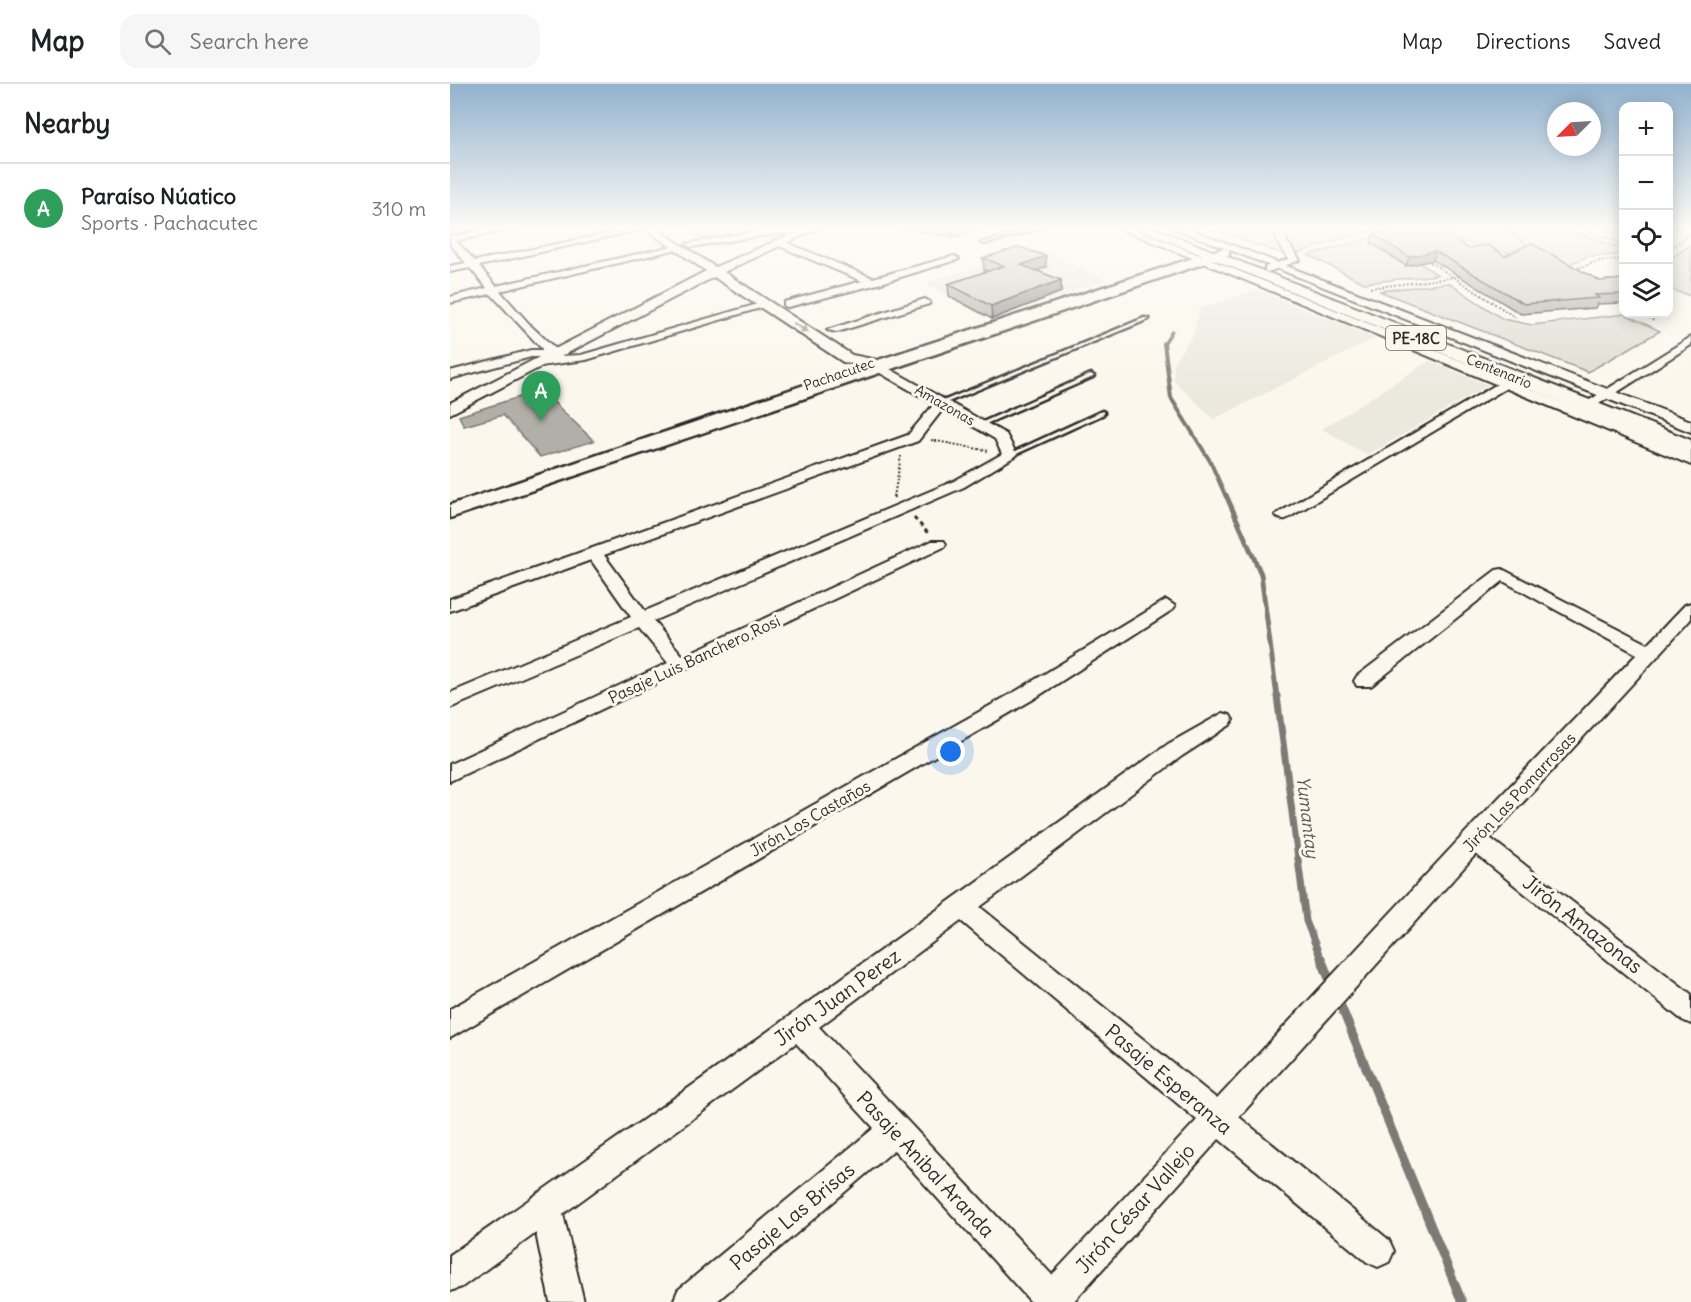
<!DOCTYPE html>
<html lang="en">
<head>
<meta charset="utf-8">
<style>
	:root { --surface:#fff; --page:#f6f6f6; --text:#202124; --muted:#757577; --line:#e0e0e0; --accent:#d1495b }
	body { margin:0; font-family:Delius,sans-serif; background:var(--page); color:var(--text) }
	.controls { position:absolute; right:18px; top:18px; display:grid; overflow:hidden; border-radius:12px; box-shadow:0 3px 15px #0003 }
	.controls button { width:54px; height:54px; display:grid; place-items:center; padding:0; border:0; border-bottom:2px solid var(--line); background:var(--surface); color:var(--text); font:30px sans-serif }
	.compass { position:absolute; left:1097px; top:18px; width:54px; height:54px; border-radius:50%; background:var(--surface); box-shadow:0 3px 15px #0003; rotate:246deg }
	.you { position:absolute; left:501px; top:668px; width:21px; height:21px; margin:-15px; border:4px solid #fff; border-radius:50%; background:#1a73e8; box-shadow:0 0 0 9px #1a73e833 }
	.badge { display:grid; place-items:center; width:39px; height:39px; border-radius:50%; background:var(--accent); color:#fff; font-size:20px; font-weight:700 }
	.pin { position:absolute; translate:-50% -50px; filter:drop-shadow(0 2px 3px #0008) }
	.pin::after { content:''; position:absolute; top:32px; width:21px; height:18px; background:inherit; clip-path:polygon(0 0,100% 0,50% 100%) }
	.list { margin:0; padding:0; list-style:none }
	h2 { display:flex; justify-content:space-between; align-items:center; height:78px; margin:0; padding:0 24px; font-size:26px }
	h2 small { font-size:20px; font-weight:400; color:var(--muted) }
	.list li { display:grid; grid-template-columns:39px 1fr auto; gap:18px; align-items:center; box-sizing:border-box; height:90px; padding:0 24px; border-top:2px solid var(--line) }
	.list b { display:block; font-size:22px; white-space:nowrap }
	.list p { margin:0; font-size:20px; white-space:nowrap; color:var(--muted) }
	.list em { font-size:20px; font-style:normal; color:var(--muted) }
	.icon { flex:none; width:33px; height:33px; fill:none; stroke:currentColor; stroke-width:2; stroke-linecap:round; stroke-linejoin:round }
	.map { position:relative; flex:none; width:1241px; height:1218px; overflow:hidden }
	header { display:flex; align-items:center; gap:36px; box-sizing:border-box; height:84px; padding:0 30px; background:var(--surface); border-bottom:2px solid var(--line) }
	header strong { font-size:28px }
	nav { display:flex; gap:33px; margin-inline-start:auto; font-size:21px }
	.search { width:420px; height:54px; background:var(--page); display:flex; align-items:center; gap:15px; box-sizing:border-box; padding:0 21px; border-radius:18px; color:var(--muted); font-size:22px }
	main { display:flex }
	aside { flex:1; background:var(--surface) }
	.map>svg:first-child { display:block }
	.built { fill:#ebe8de }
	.green { fill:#dddad0; stroke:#84827e; stroke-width:1.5 }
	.water { fill:#b1afa7; stroke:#7b7a75; stroke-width:1.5 }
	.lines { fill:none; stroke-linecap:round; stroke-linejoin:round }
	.stream-far4 { stroke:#7b7a75; stroke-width:3 }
	.stream-far3 { stroke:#7b7a75; stroke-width:4 }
	.stream-far2 { stroke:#7b7a75; stroke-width:5 }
	.stream-far1 { stroke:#7b7a75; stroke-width:7 }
	.stream { stroke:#7b7a75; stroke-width:9 }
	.service-casing { stroke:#2b2b2b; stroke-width:5 }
	.minor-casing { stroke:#2b2b2b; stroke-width:4 }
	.tertiary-casing { stroke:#2b2b2b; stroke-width:4 }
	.secondary-casing { stroke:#2b2b2b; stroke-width:5 }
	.trunk-casing { stroke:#2b2b2b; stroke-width:4 }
	.path-far1 { stroke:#2b2b2b; stroke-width:2; stroke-dasharray:2 2; stroke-linecap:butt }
	.path { stroke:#2b2b2b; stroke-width:3; stroke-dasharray:4 4; stroke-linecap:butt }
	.service { fill:#fbf7ec; fill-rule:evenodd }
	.minor { fill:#fbf7ec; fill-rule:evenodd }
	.tertiary { fill:#fbf7ec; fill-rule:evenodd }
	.secondary { fill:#fbf7ec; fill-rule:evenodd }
	.trunk { fill:#fbf7ec; fill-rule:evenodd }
	.wall { fill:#aba9a2; stroke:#2b2b2b; stroke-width:1.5 }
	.shaded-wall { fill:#8b8984; stroke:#2b2b2b; stroke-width:1.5 }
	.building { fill:#c7c4bc; stroke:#2b2b2b; stroke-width:1.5 }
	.oneway { fill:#93918c }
	.labels { text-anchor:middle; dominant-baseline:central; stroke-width:6; stroke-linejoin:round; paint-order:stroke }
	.far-street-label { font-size:14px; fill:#2b2b2b; stroke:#fbf7ec }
	.shield { fill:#fbf7ec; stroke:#696865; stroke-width:1.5 }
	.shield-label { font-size:15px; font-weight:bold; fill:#2b2b2b }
	.street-label { font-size:16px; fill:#2b2b2b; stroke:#fbf7ec }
	.water-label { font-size:18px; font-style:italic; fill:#5a5956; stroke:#fbf7ec }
	.near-street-label { font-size:20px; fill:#2b2b2b; stroke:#fbf7ec }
</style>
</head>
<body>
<header>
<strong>Map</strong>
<div class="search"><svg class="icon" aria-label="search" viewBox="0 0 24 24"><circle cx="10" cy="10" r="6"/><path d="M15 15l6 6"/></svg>Search here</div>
<nav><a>Map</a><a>Directions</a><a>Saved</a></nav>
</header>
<main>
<aside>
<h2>Nearby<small></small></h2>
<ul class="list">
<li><span class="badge" style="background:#2e9e5b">A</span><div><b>Paraíso Núatico</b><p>Sports · Pachacutec</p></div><em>310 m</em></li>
</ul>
</aside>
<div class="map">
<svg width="1241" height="1218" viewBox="0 0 1241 1218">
	<rect width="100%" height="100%" fill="#fbf7ec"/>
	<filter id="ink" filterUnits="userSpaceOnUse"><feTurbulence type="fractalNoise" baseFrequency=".0167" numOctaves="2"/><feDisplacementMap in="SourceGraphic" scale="12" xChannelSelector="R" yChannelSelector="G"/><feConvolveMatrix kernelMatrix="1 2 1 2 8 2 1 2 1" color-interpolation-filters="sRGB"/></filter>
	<g filter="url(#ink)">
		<g class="built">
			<polygon points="590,166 657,196 542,235 474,198"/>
			<polygon points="807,206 926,254 764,335 724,297 724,277 744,250 749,225"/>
			<polygon points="979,277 1038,301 917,371 872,345"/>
		</g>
		<g class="green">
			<polygon points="235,143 293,143 300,147 253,155"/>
			<polygon points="756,143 926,143 839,172"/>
			<polygon points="998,143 1108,143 1173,165 1173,171 1138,172 1118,181 1015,159 997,147"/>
			<polygon points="928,152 988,191 914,199 858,171"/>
			<polygon points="1241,161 1241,212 1219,205 1218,176"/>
			<polygon points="999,199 1053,235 1082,241 1175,230 1210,247 1138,288 929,207"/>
		</g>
		<polygon class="water" points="91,306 144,357 90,373 53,331 14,342 9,332"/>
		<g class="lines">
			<g class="stream-far4">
				<polyline points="818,143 819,152"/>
				<polyline points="714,260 722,247"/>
			</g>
			<polyline class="stream-far3" points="714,259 721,314 760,377 776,413"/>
			<polyline class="stream-far2" points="776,411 811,490 827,613"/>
			<polyline class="stream-far1" points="827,612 856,837 871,875"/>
			<g class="stream">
				<polyline points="871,874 881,900"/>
				<polyline points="888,915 1012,1218"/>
			</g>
			<g class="service-casing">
				<g id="service">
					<polygon points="590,143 595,143 534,160 531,159"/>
					<polygon points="694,234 699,235 493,320 488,319"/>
					<polygon points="641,290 644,292 643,293 531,342 526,341"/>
					<polygon points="652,327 654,328 654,330 562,372 557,371"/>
				</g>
			</g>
			<g class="minor-casing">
				<g id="minor">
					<polygon points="54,143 70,143 6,157 25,177 188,143 202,143 29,182 46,202 227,161 232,164 50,207 81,242 110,269 111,272 131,271 315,218 320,221 136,276 90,282 84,278 86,275 101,273 81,273 0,295 0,287 81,266 93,266 41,210 0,219 0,213 37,204 20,184 0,188 0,182 16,179 0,160 0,152"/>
					<polygon points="353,143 356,144 356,148 310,152 241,163 236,160 310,146"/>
					<polygon points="827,143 835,143 836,156 850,176 818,188 815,187 815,183 839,175 826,156"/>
					<polygon points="324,156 330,156 423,194 504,172 509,175 428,200 338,223 334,222 334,218 412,197 324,160"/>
					<polygon points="475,215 480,218 479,220 387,248 377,246"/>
					<polygon points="1241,253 1241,261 1141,325 1136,326 1130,322"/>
					<path d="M422,275L556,350L567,371L514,403L203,537L233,572L482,457H494L496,460L494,463L0,697V680L218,579L189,544L0,624V609L181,533L141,476L0,527V515L458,351L484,320L418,282V276ZM493,325L545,355L552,370L504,397L195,527L154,471L468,357Z"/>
					<polygon points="1054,296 1060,300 1058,303 838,434 833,436 825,431"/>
					<path d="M1052,485L1198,560L1235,521L1241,519V536L1040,754L1241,910V940L1232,936L1026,770L789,1033L939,1156L944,1167L939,1178L928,1183L917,1178L769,1055L623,1218H581L444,1066L266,1218H223L228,1206L424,1044L346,959L113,1130L134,1218H100L86,1149L12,1203L0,1207V1171L253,994L718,660L773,629L780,631L783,636L780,641L732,672L530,823L767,1015L1016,748L1187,570L1053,497L921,602H907L904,597L907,592L1046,486ZM511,837L747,1036L602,1191L369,943Z"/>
					<polygon points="716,516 725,522 722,526 582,616 0,954 0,925 568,606"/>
				</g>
			</g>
			<g class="tertiary-casing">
				<g id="tertiary">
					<polygon points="192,143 204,143 265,183 358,143 371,143 274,188 402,271 427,276 429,279 422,283 393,278 264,193 0,330 0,319 256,187"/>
					<polygon points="667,143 680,143 1241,370 1241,381"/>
					<polygon points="722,143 735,143 1241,337 1241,348"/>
				</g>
			</g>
			<g class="secondary-casing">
				<polygon id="secondary" points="774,164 779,165 779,171 0,434 0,421 422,278"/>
			</g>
			<g class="trunk-casing">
				<polygon id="trunk" points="684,143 702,143 1241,356 1241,371"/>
			</g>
			<g class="path-far1">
				<polyline points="916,143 931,150"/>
				<polyline points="1048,143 1065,149 1079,163"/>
				<polyline points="1123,143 1129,144"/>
				<polyline points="1132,143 1129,144 1174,160"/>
				<polyline points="1218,166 1241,150"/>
				<polyline points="977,176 1065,233"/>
				<polyline points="1121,186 1150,177 1174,175"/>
				<polyline points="920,204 1014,192"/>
				<polyline points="1191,230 1204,237"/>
				<polyline points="481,356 539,367"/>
				<polyline points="444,413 451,372"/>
			</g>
			<g class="path">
				<polyline points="443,411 445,414"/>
				<polyline points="464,434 478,449"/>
			</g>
			<use href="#service" class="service"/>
			<use href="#minor" class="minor"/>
			<use href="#tertiary" class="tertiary"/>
			<use href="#secondary" class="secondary"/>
			<use href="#trunk" class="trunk"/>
		</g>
		<g class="wall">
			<polygon points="441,142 542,142 503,153"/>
			<polygon points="951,142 985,142 1017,164 1055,172 1150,197 1173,195 1173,219 1147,220 1145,224 1071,230 983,176 956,182 921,159 923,150 950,146"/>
			<polygon points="533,174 596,183 587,187 611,196 611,208 542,235 499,212 498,200 538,187 534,186"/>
		</g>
		<g class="shaded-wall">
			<polygon points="502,142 542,142 503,153"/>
			<polygon points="985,167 983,176 956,182 959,173"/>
			<polygon points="596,172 596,183 572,193 571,181"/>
			<polygon points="611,196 611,208 542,235 541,222"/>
		</g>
		<g class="building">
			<polygon points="957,142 985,142 1017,164 1038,161 1055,172 1081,159 1150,197 1173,195 1173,210 1145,211 1149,214 1074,220 985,167 959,173 923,150 959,144"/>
			<polygon points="569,163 596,172 571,181 611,196 541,222 498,200 554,182 533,174"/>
		</g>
		<defs><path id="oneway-solid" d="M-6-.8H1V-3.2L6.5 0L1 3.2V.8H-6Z" transform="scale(1.5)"/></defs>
		<use class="oneway" href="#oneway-solid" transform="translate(351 244) rotate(33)"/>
	</g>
	<linearGradient id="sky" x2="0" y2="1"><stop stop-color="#92b2ce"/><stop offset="0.46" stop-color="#fdfbf6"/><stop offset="1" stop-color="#fdfbf6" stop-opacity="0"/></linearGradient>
	<rect width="1241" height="313" fill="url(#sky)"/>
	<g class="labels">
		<g class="far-street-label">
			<text transform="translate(1049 287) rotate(22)">Centenario</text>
			<text transform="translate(389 290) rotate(-19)">Pachacutec</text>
			<text transform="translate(495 321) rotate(30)">Amazonas</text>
		</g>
		<rect class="shield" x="936" y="242" width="60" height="24" rx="4.5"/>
		<g class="shield-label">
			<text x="966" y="254">PE-18C</text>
		</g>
		<g class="street-label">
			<text transform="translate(244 575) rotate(-25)">Pasaje Luis Banchero Rosi</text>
			<text transform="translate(1069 708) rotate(-47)">Jirón Las Pomarrosas</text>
			<text transform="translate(360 734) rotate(-30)">Jirón Los Castaños</text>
		</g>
		<g class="water-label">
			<text transform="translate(858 733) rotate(83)">Yumantay</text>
		</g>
		<g class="near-street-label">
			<text transform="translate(1133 840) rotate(38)">Jirón Amazonas</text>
			<text transform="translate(387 913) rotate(-36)">Jirón Juan Perez</text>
			<text transform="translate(719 995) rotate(40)">Pasaje Esperanza</text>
			<text transform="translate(476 1080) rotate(47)">Pasaje Anibal Aranda</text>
			<text transform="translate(685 1124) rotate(-48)">Jirón César Vallejo</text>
			<text transform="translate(342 1132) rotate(-40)">Pasaje Las Brisas</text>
		</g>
	</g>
</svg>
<div class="controls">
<button>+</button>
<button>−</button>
<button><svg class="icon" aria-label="locate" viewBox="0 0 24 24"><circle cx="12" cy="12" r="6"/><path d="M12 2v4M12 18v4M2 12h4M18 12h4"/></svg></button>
<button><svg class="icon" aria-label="layers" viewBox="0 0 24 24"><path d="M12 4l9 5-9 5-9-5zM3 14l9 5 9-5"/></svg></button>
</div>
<svg class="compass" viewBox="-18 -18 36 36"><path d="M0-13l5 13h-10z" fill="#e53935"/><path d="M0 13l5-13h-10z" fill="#757577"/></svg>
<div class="you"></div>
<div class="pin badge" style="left:91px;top:337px;background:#2e9e5b">A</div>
</div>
</main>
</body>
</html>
